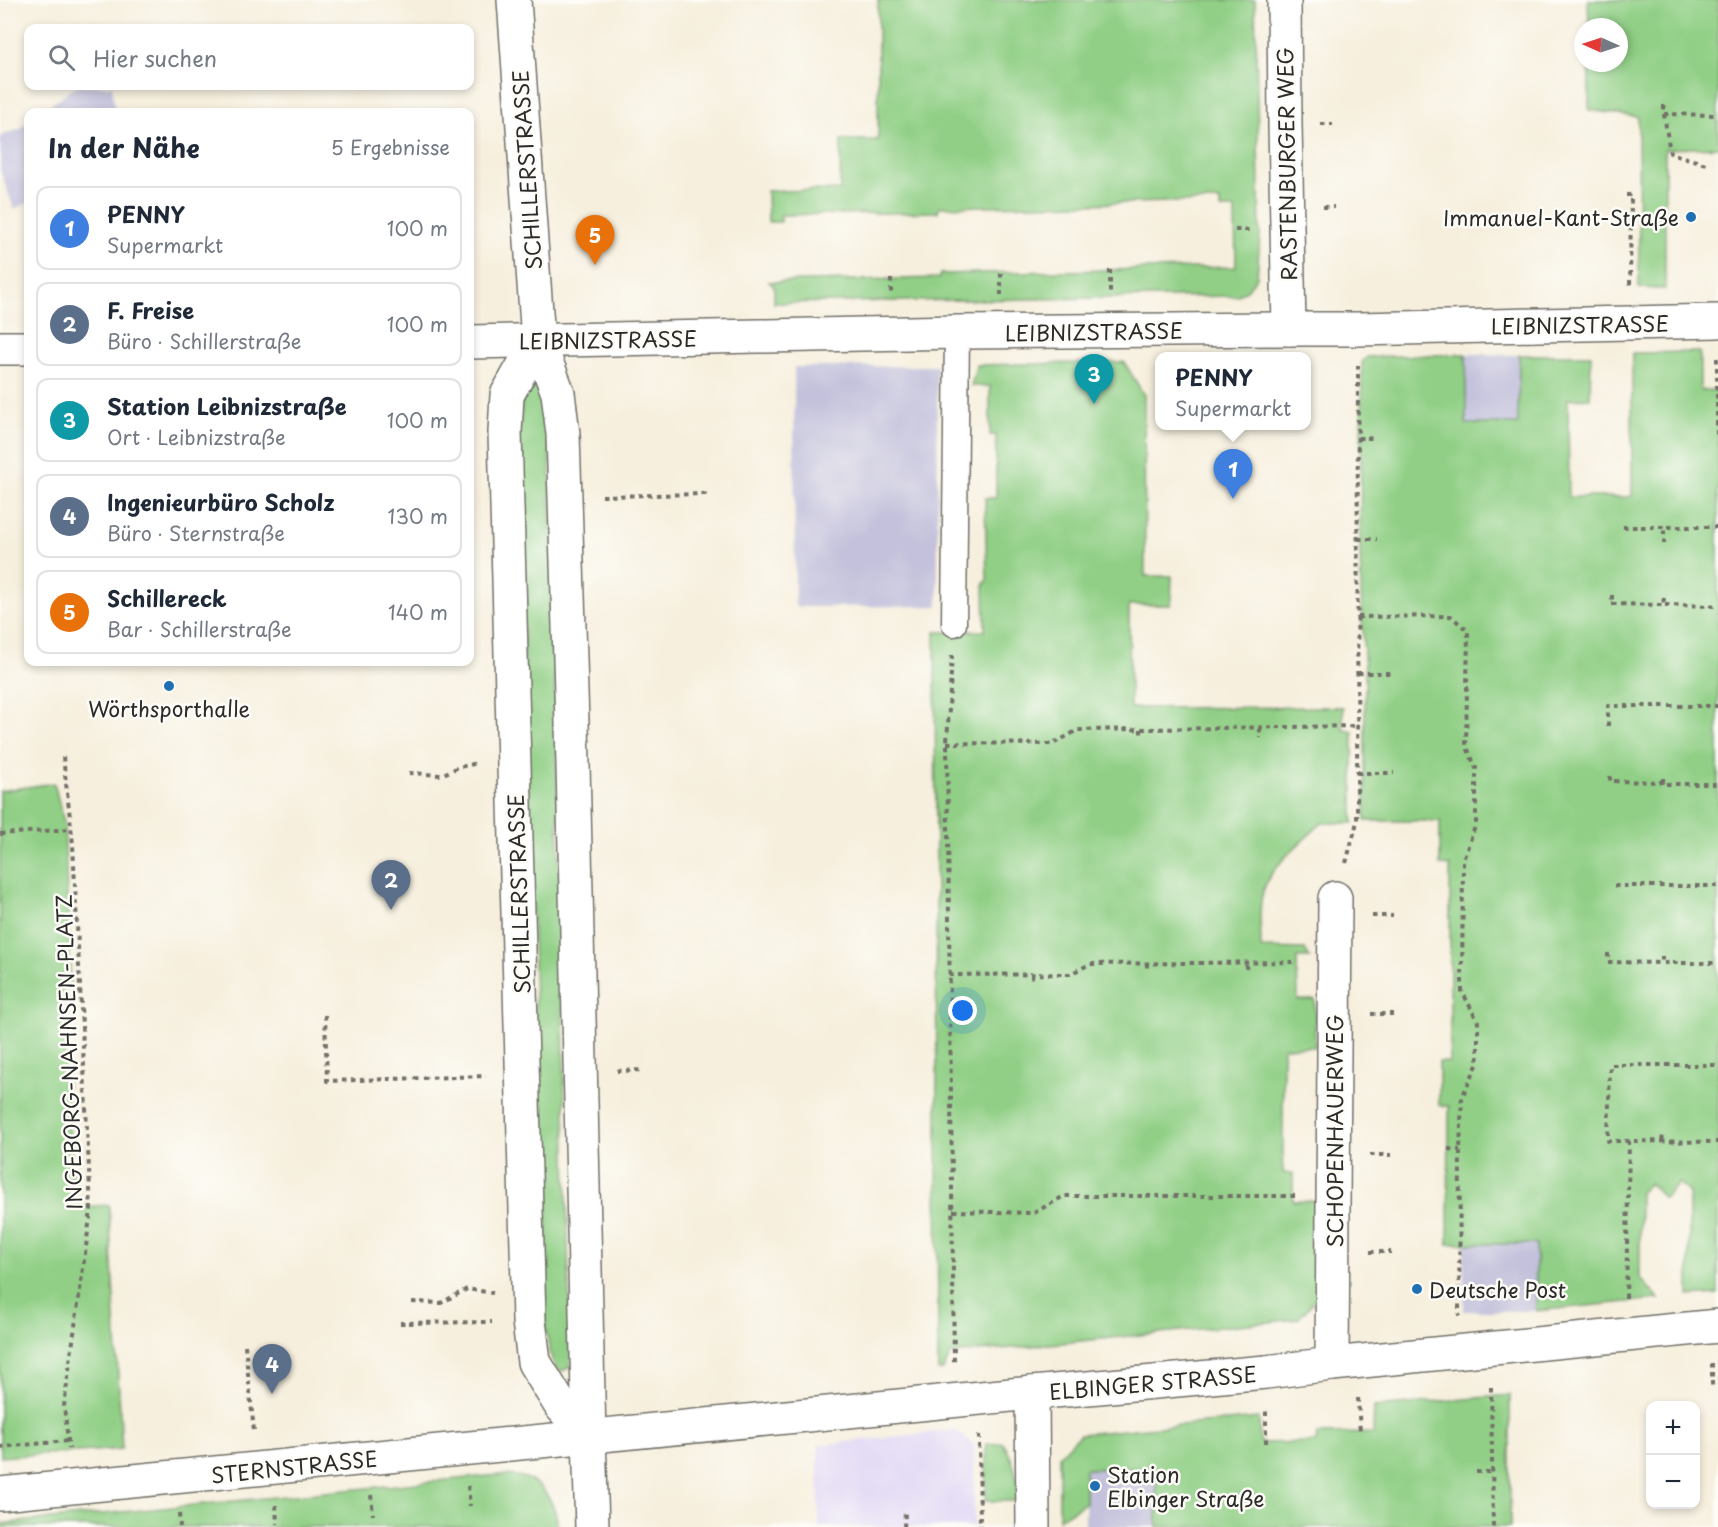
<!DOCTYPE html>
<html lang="de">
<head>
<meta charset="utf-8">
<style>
	:root { --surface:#fff; --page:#f2f2f3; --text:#1f2937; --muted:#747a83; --line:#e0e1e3; --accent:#111827 }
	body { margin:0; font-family:"Playpen Sans",sans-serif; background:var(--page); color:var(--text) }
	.controls { position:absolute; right:18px; bottom:18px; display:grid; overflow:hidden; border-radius:12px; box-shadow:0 3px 9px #0003 }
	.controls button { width:54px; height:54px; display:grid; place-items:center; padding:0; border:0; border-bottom:2px solid var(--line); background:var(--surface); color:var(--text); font:30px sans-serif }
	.compass { position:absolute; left:1574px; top:18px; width:54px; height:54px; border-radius:50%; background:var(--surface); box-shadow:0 3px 9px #0003; rotate:273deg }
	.you { position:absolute; left:963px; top:1011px; width:21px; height:21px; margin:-15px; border:4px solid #fff; border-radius:50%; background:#1a73e8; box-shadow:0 0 0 9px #1a73e833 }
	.badge { display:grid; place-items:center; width:39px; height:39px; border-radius:50%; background:var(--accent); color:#fff; font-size:20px; font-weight:700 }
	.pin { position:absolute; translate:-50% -50px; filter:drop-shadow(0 2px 3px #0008) }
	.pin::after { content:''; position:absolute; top:32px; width:21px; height:18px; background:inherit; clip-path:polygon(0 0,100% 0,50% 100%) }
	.popup { position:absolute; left:1155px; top:352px; width:156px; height:78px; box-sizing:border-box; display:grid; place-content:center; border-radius:12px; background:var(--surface); filter:drop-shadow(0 2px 4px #0005); font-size:20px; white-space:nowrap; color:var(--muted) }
	.popup b { font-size:22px; color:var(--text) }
	.popup::after { content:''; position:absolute; left:50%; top:100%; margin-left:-12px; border:12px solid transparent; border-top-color:var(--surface) }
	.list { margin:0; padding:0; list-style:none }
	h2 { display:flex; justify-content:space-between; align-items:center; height:78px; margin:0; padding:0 24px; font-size:26px }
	h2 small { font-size:20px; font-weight:400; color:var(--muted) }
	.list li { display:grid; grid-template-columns:39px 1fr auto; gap:18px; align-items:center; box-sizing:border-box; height:84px; margin:0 12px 12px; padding:0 12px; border:2px solid var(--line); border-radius:12px }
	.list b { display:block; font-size:22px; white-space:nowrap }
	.list p { margin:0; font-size:20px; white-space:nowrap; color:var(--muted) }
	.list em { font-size:20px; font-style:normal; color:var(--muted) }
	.icon { flex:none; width:33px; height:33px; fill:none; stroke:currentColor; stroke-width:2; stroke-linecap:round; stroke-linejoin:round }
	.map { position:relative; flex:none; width:1718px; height:1527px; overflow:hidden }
	.search { position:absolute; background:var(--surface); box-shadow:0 3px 9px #0003; left:24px; top:24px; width:450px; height:66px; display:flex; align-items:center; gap:15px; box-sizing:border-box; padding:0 21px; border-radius:12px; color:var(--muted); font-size:22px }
	.panel { position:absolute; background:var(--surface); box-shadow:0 3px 9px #0003; left:24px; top:108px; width:450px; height:558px; border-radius:12px }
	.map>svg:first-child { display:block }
	.built { fill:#dfd5f5 }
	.industrial { fill:#c3c1db }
	.green { fill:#90cf85; stroke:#5e7d58; stroke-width:1.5 }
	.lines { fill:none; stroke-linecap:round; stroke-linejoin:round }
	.service-casing { stroke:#727069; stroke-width:27 }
	.minor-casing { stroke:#727069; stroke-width:36 }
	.path { stroke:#727069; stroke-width:4; stroke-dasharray:4.5 4.5; stroke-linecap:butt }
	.service { stroke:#fff; stroke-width:24 }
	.minor { stroke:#fff; stroke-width:33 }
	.poi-dot { fill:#1f6fb2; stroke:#fdfcf7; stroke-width:2 }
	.labels { text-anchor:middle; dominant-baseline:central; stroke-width:5; stroke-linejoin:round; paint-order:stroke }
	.street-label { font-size:21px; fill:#2b2b2b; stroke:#fdfcf7 }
	.poi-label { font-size:21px; fill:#2b2b2b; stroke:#fdfcf7; text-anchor:start }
</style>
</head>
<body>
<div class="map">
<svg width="1718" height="1527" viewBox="0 0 1718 1527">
	<rect width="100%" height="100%" fill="#fdfcf7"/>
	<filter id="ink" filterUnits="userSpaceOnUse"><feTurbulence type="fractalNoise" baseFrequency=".0167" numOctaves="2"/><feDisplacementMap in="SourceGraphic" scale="12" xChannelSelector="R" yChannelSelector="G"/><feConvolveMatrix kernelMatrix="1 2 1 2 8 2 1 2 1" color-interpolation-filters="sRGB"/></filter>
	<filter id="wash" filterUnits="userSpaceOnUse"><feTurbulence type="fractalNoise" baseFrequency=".008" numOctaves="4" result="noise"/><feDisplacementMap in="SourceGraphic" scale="24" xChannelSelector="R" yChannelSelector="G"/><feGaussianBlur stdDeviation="1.35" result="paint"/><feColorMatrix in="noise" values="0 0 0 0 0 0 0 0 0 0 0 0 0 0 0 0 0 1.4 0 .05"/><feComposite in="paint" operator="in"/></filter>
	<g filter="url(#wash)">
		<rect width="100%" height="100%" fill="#f6efdd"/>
		<polygon class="built" points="955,1430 974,1444 974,1527 819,1527 818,1445"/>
		<g class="industrial">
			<polygon points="76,86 112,86 115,112 41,112"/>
			<polygon points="28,122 28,203 14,209 0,170 0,136 20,129"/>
			<polygon points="1466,354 1519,355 1519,424 1466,424"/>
			<polygon points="937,366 938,606 795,607 794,367"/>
			<rect x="1464" y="1244" width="72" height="67"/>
			<polygon points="1156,1468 1157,1527 1085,1527 1085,1469"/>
		</g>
		<g class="green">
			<polygon points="878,0 1255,0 1260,236 1257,277 1248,289 1237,296 774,303 774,286 769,282 939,278 940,274 1236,267 1235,209 1220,209 1220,201 939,207 938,212 781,215 781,222 768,222 767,191 840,190 841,140 878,140"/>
			<polygon points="1588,0 1718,0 1718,147 1665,149 1665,289 1639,288 1638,117 1589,110 1589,63 1619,63 1619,27 1589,27"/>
			<polygon points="1700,352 1700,390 1718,390 1718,1294 1689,1296 1689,1193 1679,1183 1664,1198 1649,1183 1640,1192 1640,1278 1659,1299 1536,1311 1536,1244 1448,1244 1449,1106 1439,1105 1439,1062 1450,1062 1450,866 1440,865 1440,821 1365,821 1365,670 1362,621 1360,548 1362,362 1367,357 1466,354 1466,424 1518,424 1519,355 1591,355 1590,398 1568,399 1569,497 1627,497 1632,496 1632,353"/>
			<path d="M1124,362L1144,395L1145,576H1172L1171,605H1129L1130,708L1343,707V730L1353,731V823H1322C1306,838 1274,864 1266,884C1257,903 1261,928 1261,948L1305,949L1310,958H1297L1298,1000H1315V1047H1283V1173H1293V1201H1319L1318,1296L1298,1319L951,1354L943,1370L938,1371L935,632L985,631L984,583L987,582L985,498H996V435H990V386H971L977,365Z"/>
			<polygon points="531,384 541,389 549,423 571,1366 563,1371 556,1369 552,1360 545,1327 518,452 522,398"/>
			<polygon points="54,783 64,822 71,988 61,989 69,1127 75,1191 80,1207 109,1205 122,1449 0,1457 0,791"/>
			<polygon points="1510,1395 1510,1527 1157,1527 1156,1468 1085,1469 1085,1503 1059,1519 1059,1456 1080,1434 1259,1418 1260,1443 1316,1442 1317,1434 1373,1433 1374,1407"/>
			<path d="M1003,1443C1015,1462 1018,1479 1018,1501H986V1444Z"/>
			<path d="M498,1475C507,1475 518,1475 526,1478C547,1487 556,1507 558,1527H0V1524Z"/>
		</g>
	</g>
	<g filter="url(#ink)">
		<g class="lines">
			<g class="service-casing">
				<polyline id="service" points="954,624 957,332"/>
			</g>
			<g class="minor-casing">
				<g id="minor">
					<polyline points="514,0 538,340 558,393 563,434 572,723 589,1437 592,1527"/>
					<polyline points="1284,0 1285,124 1289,329"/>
					<polyline points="538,340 507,395 505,432 529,1321 534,1362 561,1406 589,1437"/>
					<polyline points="470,342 957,332 1289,329 1358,329 1718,321"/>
					<polyline points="0,348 28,348"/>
					<polyline points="1332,1364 1335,898"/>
					<polyline points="1032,1393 1033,1527"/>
					<polyline points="0,1494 1032,1393 1266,1372 1332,1364 1718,1326"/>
				</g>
			</g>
			<g class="path">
				<polyline points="1664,105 1664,114 1670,153 1709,165"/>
				<polyline points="1664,114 1718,115"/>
				<polyline points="1321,124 1333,124"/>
				<polyline points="1626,195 1631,195 1630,286"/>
				<polyline points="1323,207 1334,207"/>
				<polyline points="1235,230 1250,230"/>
				<polyline points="1110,270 1110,294"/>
				<polyline points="1001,273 1001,295"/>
				<polyline points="891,279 891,297"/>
				<polyline points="1717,358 1717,437 1718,437"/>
				<polyline points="1358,438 1376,438"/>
				<polyline points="602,496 705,494 704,490"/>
				<polyline points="1623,527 1718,527"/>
				<polyline points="1358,539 1377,539"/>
				<polyline points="1664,544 1664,527"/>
				<polyline points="1612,595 1612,604 1663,605"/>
				<polyline points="1664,598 1663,605 1718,606"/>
				<polyline points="1358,617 1451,616 1468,631 1466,745 1476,768 1476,824 1463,860 1462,991 1478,1022 1478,1063 1462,1097 1460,1150 1459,1316"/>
				<polyline points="952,655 947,743 954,1364"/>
				<polyline points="1358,673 1394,673"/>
				<polyline points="1608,726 1608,706 1718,706"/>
				<polyline points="1260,728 1260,738"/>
				<polyline points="1141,729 1141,738"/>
				<polyline points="947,743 1053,744 1078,730 1358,726"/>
				<polyline points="63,757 73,844 91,1210 64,1406 69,1449"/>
				<polyline points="409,773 441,775 459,767 478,763"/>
				<polyline points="1357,773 1394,773"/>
				<polyline points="1610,776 1610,781 1664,782"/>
				<polyline points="1663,778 1663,784 1718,784"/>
				<polyline points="0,834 72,829"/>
				<polyline points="1346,863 1357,822 1358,365"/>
				<polyline points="1614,886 1718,886"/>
				<polyline points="1372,916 1393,916"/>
				<polyline points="1608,953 1608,962 1662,963"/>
				<polyline points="1662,956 1662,963 1718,963"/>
				<polyline points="1147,963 1147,969"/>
				<polyline points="1246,969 1247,962"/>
				<polyline points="1032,974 1032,983"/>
				<polyline points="949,975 1070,974 1090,964 1297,962"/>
				<polyline points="1371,1014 1393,1014"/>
				<polyline points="325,1015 327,1081 486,1076"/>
				<polyline points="617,1071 643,1070"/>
				<polyline points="1629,1141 1608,1141 1610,1065 1718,1065"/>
				<polyline points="1662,1141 1663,1135"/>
				<polyline points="1448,1149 1460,1150"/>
				<polyline points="1370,1155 1391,1155"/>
				<polyline points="953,1211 1034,1213 1064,1196 1296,1196"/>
				<polyline points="1370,1252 1391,1252"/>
				<polyline points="1626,1298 1629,1141 1718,1142"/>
				<polyline points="412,1302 441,1303 467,1289 493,1293"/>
				<polyline points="400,1323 492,1322"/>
				<polyline points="245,1345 254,1431"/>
				<polyline points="1712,1363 1712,1389"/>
				<polyline points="1491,1387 1493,1527"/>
				<polyline points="1358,1398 1360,1433"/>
				<polyline points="979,1435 980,1527"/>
				<polyline points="1266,1443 1266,1409"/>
				<polyline points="0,1447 68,1441"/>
				<polyline points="1476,1472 1492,1472"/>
				<polyline points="468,1486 470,1506"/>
				<polyline points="371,1495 373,1515"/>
				<polyline points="276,1505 277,1524"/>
				<polyline points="179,1514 180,1527"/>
				<polyline points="904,1527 905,1513"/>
			</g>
			<use href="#service" class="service"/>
			<use href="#minor" class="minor"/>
		</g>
	</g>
	<g class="poi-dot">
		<circle cx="1691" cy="217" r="6"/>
		<circle cx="169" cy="686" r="6"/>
		<circle cx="1417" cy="1289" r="6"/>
		<circle cx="1095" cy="1486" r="6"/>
	</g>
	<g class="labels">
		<g class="street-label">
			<text transform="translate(1286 164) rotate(-91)">RASTENBURGER WEG</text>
			<text transform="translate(526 170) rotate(-94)">SCHILLERSTRASSE</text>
			<text transform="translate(1580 324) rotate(-1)">LEIBNIZSTRASSE</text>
			<text transform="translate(1094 331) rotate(-1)">LEIBNIZSTRASSE</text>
			<text transform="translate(608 339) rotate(-1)">LEIBNIZSTRASSE</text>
			<text transform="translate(518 894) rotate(-92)">SCHILLERSTRASSE</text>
			<text transform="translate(68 1052) rotate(-92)">INGEBORG-NAHNSEN-PLATZ</text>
			<text transform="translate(1334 1131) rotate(-90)">SCHOPENHAUERWEG</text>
			<text transform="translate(1153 1382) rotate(-5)">ELBINGER STRASSE</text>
			<text transform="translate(294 1466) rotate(-6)">STERNSTRASSE</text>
		</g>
		<g class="poi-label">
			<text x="1679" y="217" text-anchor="end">Immanuel-Kant-Straße</text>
			<text x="169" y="708" text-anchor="middle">Wörthsporthalle</text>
			<text x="1429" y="1289">Deutsche Post</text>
			<text x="1107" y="1474">Station<tspan x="1107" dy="24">Elbinger Straße</tspan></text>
		</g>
	</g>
</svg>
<div class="controls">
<button>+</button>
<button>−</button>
</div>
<svg class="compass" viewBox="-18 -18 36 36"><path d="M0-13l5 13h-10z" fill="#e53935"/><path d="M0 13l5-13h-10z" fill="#747a83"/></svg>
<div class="you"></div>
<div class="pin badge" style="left:1233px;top:499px;background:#3f7fe0">1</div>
<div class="popup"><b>PENNY</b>Supermarkt</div>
<div class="pin badge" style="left:391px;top:910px;background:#5c6f8a">2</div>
<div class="pin badge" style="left:1094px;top:404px;background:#0f9aa8">3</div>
<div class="pin badge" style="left:272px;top:1394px;background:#5c6f8a">4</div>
<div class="pin badge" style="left:595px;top:265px;background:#e8710a">5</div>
<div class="search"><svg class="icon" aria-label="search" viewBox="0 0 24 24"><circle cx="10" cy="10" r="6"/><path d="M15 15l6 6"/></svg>Hier suchen</div>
<section class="panel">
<h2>In der Nähe<small>5 Ergebnisse</small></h2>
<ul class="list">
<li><span class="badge" style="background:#3f7fe0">1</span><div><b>PENNY</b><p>Supermarkt</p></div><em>100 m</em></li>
<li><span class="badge" style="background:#5c6f8a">2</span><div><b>F. Freise</b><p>Büro · Schillerstraße</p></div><em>100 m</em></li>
<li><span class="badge" style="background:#0f9aa8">3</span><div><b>Station Leibnizstraße</b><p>Ort · Leibnizstraße</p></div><em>100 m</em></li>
<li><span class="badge" style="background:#5c6f8a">4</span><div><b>Ingenieurbüro Scholz</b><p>Büro · Sternstraße</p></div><em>130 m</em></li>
<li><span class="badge" style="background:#e8710a">5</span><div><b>Schillereck</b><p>Bar · Schillerstraße</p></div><em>140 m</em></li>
</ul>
</section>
</div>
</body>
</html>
